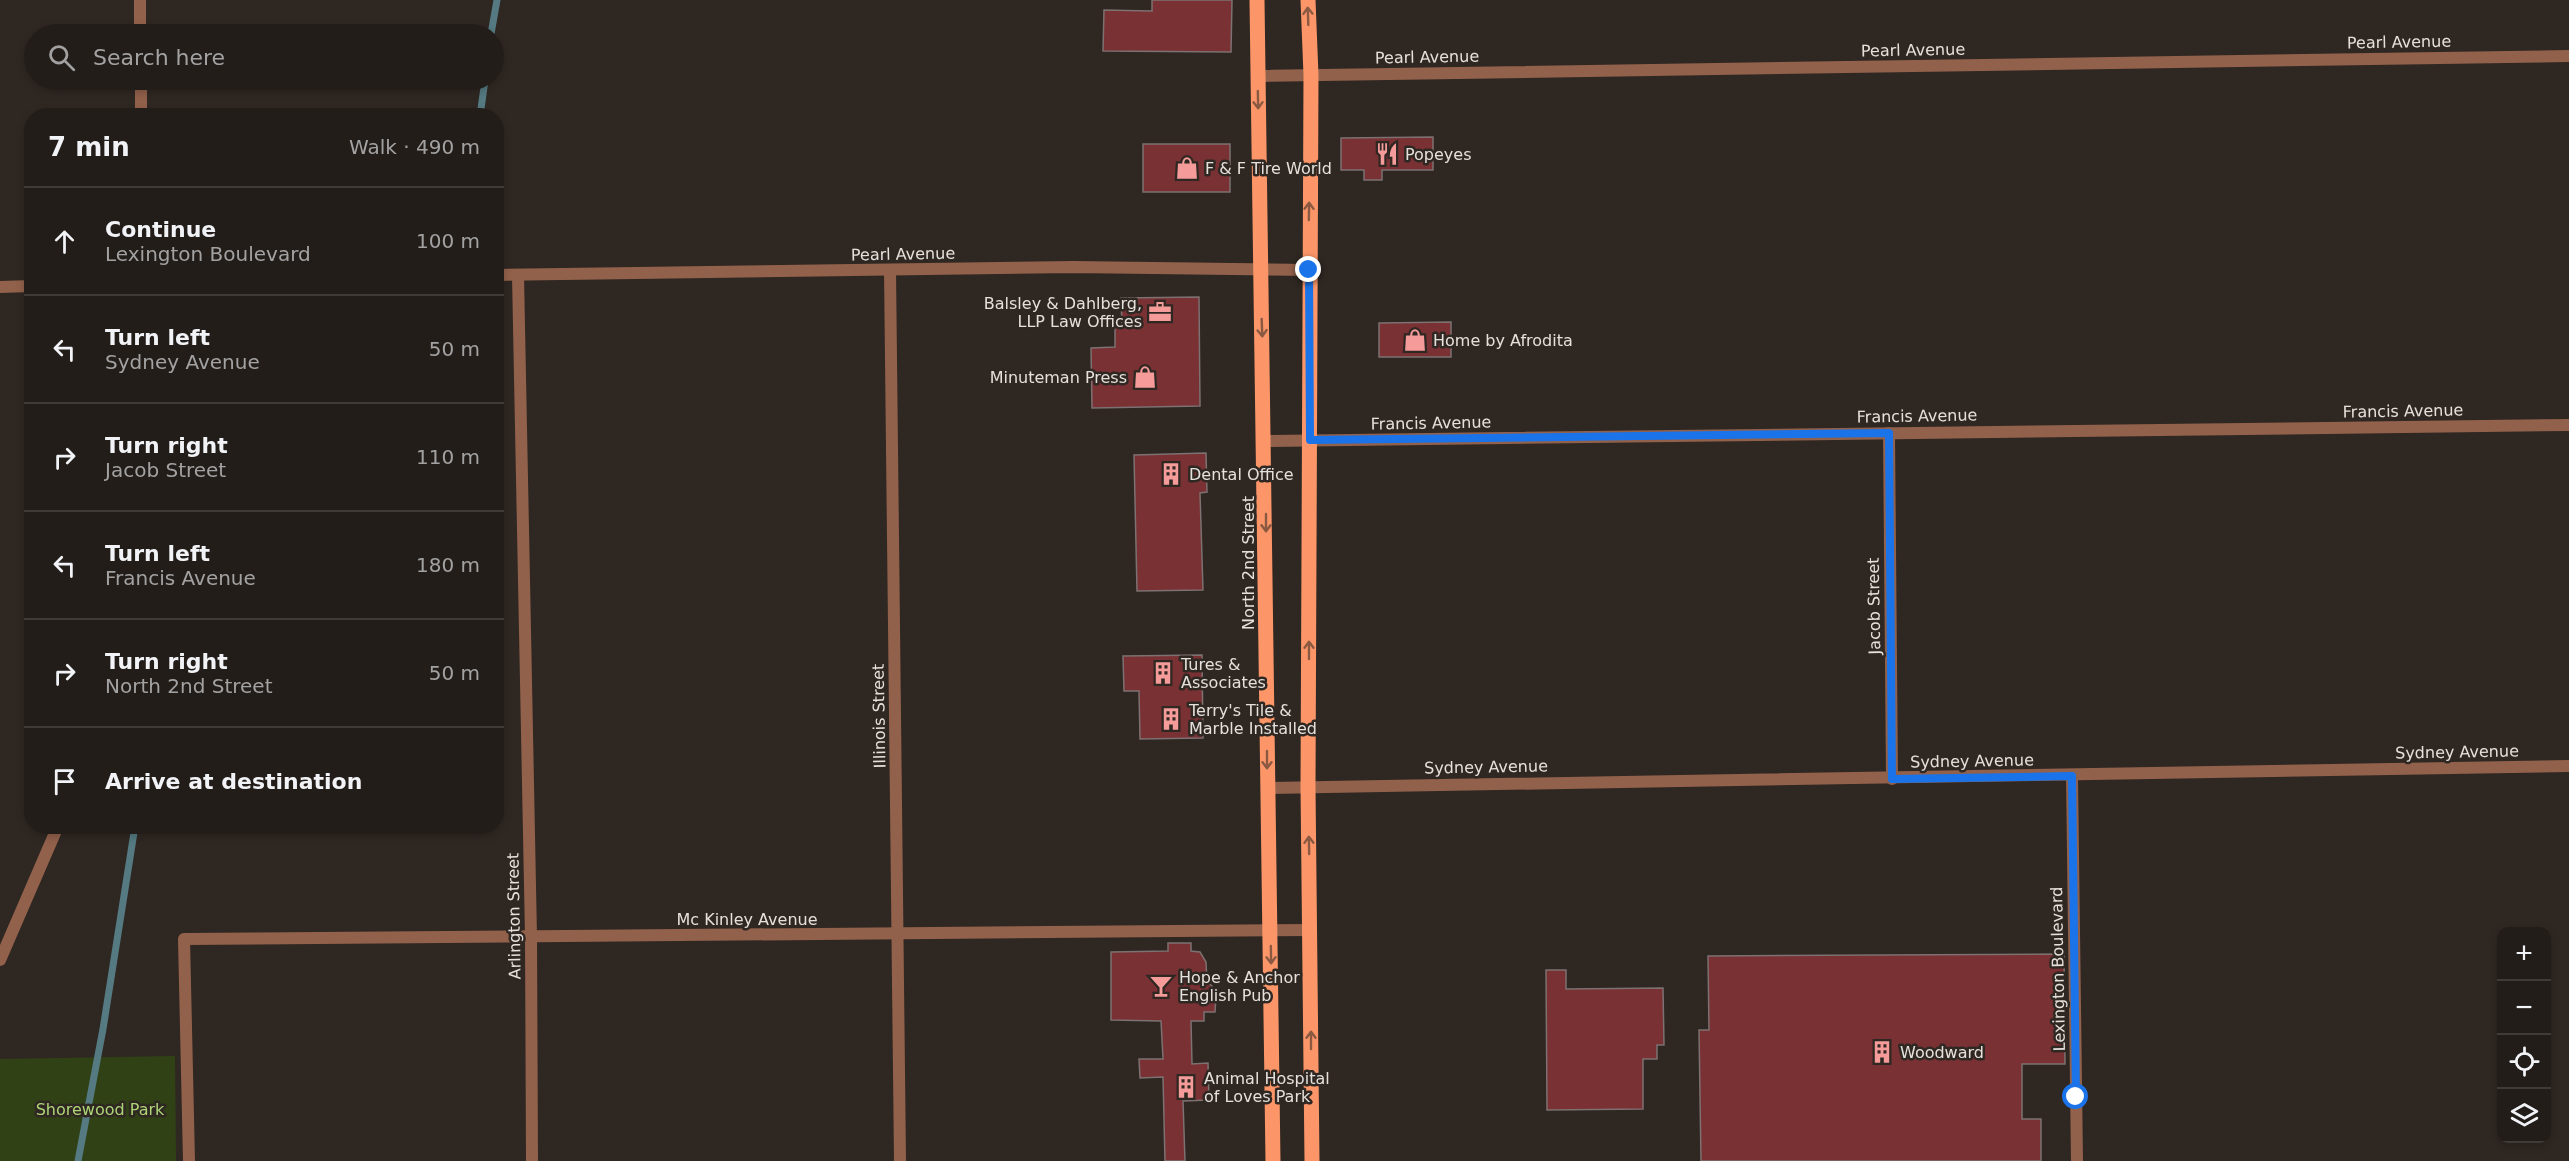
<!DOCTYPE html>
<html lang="en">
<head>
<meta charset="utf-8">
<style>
	:root { --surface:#231d1a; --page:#2b2623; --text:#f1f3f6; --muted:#a3a2a2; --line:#403b39 }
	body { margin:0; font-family:"DejaVu Sans",sans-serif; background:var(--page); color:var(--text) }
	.controls { position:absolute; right:18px; bottom:18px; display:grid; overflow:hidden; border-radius:12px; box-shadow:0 3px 9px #0003 }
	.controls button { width:54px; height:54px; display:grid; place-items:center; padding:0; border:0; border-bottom:2px solid var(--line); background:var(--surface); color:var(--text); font:30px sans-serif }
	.stop { position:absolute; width:18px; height:18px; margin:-14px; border:4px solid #1a73e8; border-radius:50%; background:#fff }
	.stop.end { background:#1a73e8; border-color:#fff; box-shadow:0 2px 6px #0008 }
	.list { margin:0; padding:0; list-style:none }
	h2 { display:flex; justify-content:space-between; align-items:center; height:78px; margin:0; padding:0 24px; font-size:26px }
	h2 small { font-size:20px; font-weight:400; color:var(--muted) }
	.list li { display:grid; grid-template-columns:39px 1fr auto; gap:18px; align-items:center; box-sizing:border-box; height:108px; padding:0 24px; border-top:2px solid var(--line) }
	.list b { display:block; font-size:22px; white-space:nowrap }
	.list p { margin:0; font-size:20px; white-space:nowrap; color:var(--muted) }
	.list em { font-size:20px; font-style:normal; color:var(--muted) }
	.icon { flex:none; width:33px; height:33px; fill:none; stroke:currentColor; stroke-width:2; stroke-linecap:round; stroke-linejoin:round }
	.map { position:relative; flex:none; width:2569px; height:1161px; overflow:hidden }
	.search { position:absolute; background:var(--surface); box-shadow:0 3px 9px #0003; left:24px; top:24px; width:480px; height:66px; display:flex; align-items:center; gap:15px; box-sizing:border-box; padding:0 21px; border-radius:33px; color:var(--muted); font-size:22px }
	.panel { position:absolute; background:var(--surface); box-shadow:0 3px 9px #0003; left:24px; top:108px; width:480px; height:726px; border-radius:24px }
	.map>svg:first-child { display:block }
	.green { fill:#304215 }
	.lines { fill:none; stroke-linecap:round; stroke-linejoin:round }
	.stream { stroke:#557a82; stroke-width:7 }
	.building { fill:#793134; stroke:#7d7171; stroke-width:1.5 }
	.minor { stroke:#92614b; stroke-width:12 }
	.primary { stroke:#fc9669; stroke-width:15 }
	.oneway { stroke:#8b5942 }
	.route { stroke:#1a73e8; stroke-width:8 }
	.labels { text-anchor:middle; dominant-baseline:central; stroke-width:5; stroke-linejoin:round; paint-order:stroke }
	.street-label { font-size:16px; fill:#e5e0dc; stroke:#2f2722 }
	.poi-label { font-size:16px; fill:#e5e0dc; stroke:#2f2722; text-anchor:start }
	.park-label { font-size:16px; fill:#add576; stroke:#2f2722 }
</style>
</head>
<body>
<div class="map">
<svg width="2569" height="1161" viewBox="0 0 2569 1161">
	<rect width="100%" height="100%" fill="#2f2722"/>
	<polygon class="green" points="175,1056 176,1161 0,1161 0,1059"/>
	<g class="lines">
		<g class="stream">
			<polyline points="491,34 497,0"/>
			<polyline points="480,116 485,80"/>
			<polyline points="78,1161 103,1029 135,826"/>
		</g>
	</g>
	<g class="building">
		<polygon points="1152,0 1232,0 1231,52 1103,51 1104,10 1152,11"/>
		<polygon points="1433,137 1433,170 1382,170 1382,180 1364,180 1364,170 1341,170 1341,138"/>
		<rect x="1143" y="144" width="87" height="48"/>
		<polygon points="1199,297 1200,406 1092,408 1091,348 1115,347 1115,326 1122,326 1121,298"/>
		<polygon points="1451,322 1451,357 1379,357 1379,323"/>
		<polygon points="1206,453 1207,492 1200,493 1203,590 1137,591 1134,455"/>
		<polygon points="1202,655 1203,738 1140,739 1139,691 1124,691 1123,656"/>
		<polygon points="1168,943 1191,943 1191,951 1200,952 1206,962 1207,982 1212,986 1212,996 1216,996 1215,1012 1204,1012 1204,1021 1191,1021 1192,1064 1208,1063 1209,1100 1183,1101 1185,1161 1165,1161 1163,1077 1140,1078 1139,1059 1163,1059 1161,1021 1111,1020 1111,952 1168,951"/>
		<polygon points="2064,954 2065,1064 2022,1064 2022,1119 2041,1119 2041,1161 1701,1161 1699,1030 1709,1030 1708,956"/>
		<polygon points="1546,970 1566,970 1566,989 1663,988 1664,1045 1657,1045 1657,1059 1643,1059 1643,1109 1547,1110"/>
	</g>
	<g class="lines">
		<g class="minor">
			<polyline points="140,0 140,34"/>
			<polyline points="1258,76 2569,56"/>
			<polyline points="141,80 141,116"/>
			<polyline points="890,270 900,1161"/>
			<polyline points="496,275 1073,267 1309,270"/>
			<polyline points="518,275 531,936 532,1161"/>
			<polyline points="0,287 32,286"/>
			<polyline points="1889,433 1892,779"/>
			<polyline points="1265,441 2569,425"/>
			<polyline points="2072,776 2077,1161"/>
			<polyline points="1267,788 2569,766"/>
			<polyline points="0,960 58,826"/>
			<polyline points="189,1161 184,939 1310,930"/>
		</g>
		<g class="primary">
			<polyline points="1257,0 1273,1161"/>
			<polyline points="1308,0 1311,75 1308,787 1312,1161"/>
		</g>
	</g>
	<defs><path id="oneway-shaft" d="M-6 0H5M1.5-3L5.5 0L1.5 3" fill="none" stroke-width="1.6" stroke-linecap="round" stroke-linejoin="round" transform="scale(1.5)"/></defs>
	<g class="oneway">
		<use href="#oneway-shaft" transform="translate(1308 16) rotate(-92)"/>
		<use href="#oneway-shaft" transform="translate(1258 100) rotate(89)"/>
		<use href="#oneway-shaft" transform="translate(1309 211) rotate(-89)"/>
		<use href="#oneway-shaft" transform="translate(1262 328) rotate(88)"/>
		<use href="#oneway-shaft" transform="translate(1266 523) rotate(90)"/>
		<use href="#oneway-shaft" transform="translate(1309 650) rotate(-90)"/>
		<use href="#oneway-shaft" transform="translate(1267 760) rotate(90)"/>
		<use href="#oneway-shaft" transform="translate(1309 845) rotate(-91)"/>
		<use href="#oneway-shaft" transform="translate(1271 955) rotate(89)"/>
		<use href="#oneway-shaft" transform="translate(1311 1040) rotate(-90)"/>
	</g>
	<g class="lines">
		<polyline class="route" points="1309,270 1310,440 1889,433 1892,779 2072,776 2076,1097"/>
	</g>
	<defs>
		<g id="restaurant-bare" transform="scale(1.8)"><path d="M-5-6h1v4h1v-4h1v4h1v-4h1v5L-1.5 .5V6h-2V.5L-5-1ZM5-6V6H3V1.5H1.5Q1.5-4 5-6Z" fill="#f59b9a" stroke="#2f2722" stroke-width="2.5" paint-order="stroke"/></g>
		<g id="shop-bare" transform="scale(1.8)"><path d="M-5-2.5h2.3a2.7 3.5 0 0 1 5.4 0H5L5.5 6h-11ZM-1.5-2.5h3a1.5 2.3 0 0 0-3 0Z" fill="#f59b9a" stroke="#2f2722" stroke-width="2.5" paint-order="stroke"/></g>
		<g id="office-bare" transform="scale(1.8)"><path d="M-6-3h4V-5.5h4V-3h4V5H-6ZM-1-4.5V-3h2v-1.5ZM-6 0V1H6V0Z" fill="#f59b9a" stroke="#2f2722" stroke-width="2.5" paint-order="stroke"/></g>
		<g id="building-bare" transform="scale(1.8)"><path d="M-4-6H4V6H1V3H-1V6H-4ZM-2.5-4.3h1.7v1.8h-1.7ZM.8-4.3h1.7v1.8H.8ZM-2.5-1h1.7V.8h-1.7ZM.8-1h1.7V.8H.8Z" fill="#f59b9a" stroke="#2f2722" stroke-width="2.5" paint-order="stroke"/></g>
		<g id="bar-bare" transform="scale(1.8)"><path d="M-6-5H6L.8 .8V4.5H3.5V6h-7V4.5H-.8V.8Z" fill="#f59b9a" stroke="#2f2722" stroke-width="2.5" paint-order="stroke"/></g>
	</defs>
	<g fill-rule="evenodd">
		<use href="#restaurant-bare" x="1387" y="154"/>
		<use href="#shop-bare" x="1187" y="168"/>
		<use href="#office-bare" x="1160" y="312"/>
		<use href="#shop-bare" x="1415" y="340"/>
		<use href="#shop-bare" x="1145" y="377"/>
		<use href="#building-bare" x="1171" y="474"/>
		<use href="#building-bare" x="1163" y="673"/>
		<use href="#building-bare" x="1171" y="719"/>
		<use href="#bar-bare" x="1161" y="986"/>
		<use href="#building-bare" x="1882" y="1052"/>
		<use href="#building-bare" x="1186" y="1087"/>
	</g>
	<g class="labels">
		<g class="street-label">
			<text transform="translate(2399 42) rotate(-1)">Pearl Avenue</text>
			<text transform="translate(1913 50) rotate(-1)">Pearl Avenue</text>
			<text transform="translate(1427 57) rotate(-1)">Pearl Avenue</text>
			<text transform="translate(903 254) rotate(-1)">Pearl Avenue</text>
			<text transform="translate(2403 411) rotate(-1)">Francis Avenue</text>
			<text transform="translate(1917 416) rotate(-1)">Francis Avenue</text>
			<text transform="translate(1431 423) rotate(-1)">Francis Avenue</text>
			<text transform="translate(1248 563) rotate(-90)">North 2nd Street</text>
			<text transform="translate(1874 606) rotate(-91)">Jacob Street</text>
			<text transform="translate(879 716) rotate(-91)">Illinois Street</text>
			<text transform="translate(2457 752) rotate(-1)">Sydney Avenue</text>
			<text transform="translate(1972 761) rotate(-1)">Sydney Avenue</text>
			<text transform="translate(1486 767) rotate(-1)">Sydney Avenue</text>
			<text transform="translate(514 916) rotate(-91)">Arlington Street</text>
			<text x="747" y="919">Mc Kinley Avenue</text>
			<text transform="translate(2058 969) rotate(-91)">Lexington Boulevard</text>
		</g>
		<g class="poi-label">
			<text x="1405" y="154">Popeyes</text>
			<text x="1205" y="168">F &amp; F Tire World</text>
			<text x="1142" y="303" text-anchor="end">Balsley &amp; Dahlberg,<tspan x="1142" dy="18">LLP Law Offices</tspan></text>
			<text x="1433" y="340">Home by Afrodita</text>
			<text x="1127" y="377" text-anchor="end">Minuteman Press</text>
			<text x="1189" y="474">Dental Office</text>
			<text x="1181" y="664">Tures &amp;<tspan x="1181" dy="18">Associates</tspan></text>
			<text x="1189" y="710">Terry's Tile &amp;<tspan x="1189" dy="18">Marble Installed</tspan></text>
			<text x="1179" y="977">Hope &amp; Anchor<tspan x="1179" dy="18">English Pub</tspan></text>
			<text x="1900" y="1052">Woodward</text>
			<text x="1204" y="1078">Animal Hospital<tspan x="1204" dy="18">of Loves Park</tspan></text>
		</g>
		<g class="park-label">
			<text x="100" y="1109">Shorewood Park</text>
		</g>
	</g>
</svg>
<div class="controls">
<button>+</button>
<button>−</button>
<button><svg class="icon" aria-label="locate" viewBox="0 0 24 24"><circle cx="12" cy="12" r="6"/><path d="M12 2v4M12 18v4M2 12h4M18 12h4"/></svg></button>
<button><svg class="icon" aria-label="layers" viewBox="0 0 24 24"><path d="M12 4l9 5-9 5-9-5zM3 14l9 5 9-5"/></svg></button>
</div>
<div class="stop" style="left:2076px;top:1097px"></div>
<div class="stop end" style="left:1309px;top:270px"></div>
<div class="search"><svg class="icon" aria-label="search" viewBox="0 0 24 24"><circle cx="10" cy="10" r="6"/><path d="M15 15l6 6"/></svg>Search here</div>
<section class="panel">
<h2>7 min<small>Walk · 490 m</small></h2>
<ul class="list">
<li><svg class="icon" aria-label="ahead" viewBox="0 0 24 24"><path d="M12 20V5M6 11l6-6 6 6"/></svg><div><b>Continue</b><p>Lexington Boulevard</p></div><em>100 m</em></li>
<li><svg class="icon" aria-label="left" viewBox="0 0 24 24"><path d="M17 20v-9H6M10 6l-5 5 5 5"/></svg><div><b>Turn left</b><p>Sydney Avenue</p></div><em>50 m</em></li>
<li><svg class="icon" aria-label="right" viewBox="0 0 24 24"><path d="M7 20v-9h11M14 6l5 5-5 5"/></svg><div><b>Turn right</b><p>Jacob Street</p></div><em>110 m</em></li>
<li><svg class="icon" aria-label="left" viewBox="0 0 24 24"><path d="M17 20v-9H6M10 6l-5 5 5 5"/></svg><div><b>Turn left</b><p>Francis Avenue</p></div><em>180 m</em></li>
<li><svg class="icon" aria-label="right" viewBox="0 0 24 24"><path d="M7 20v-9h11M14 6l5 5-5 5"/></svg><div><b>Turn right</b><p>North 2nd Street</p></div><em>50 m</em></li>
<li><svg class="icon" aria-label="arrive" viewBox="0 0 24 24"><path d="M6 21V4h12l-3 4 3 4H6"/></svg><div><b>Arrive at destination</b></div></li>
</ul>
</section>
</div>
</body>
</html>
